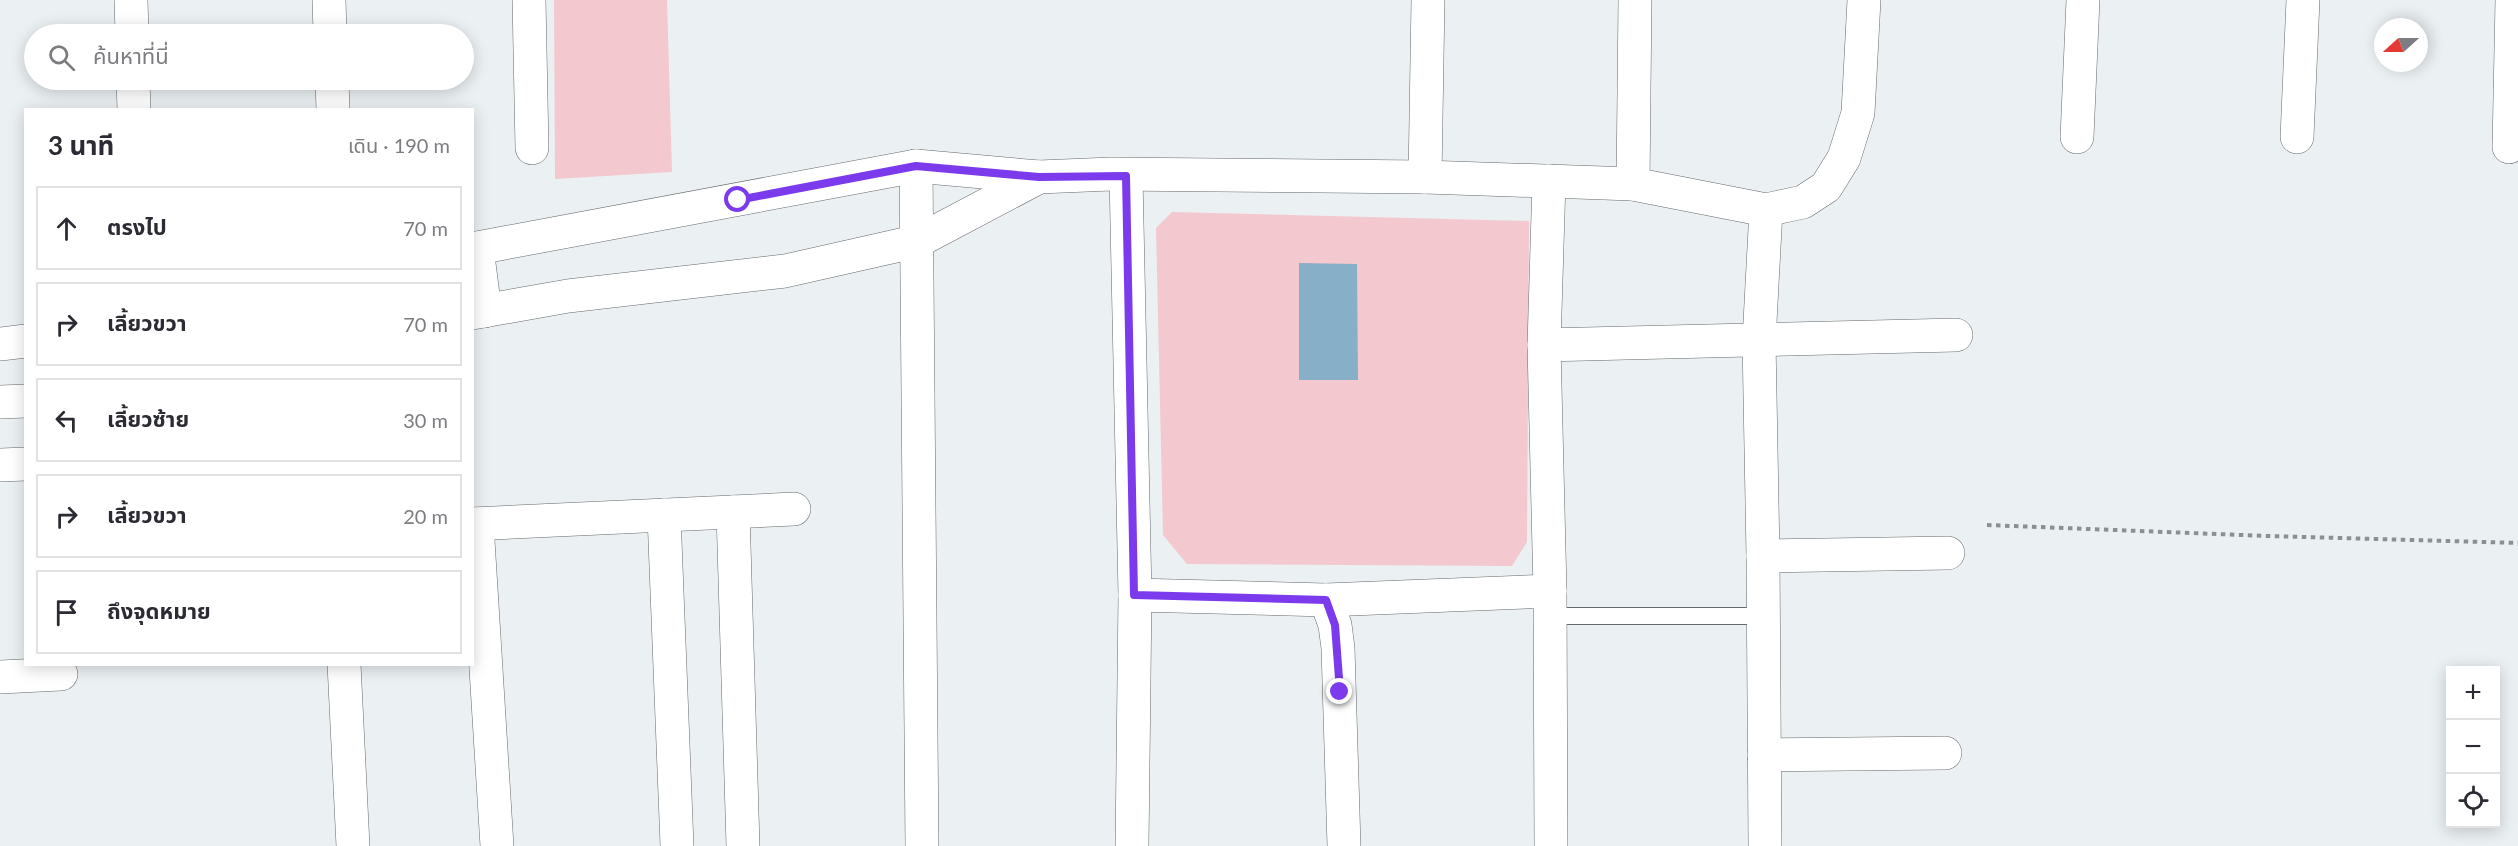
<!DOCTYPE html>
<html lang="th">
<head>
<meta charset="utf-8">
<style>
	:root { --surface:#fff; --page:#f7f7f7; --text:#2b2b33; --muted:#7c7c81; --line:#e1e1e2 }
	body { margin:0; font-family:Lato,"Noto Sans Thai",sans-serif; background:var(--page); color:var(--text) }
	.controls { position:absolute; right:18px; bottom:18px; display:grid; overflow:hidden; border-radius:0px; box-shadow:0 3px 15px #0003 }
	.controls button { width:54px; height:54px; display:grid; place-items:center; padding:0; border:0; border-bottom:2px solid var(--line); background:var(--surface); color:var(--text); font:30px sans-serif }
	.compass { position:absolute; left:2374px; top:18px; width:54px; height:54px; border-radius:50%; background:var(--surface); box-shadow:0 3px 15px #0003; rotate:249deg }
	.stop { position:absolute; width:18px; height:18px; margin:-14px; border:4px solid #7c3aed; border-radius:50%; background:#fff }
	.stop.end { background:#7c3aed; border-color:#fff; box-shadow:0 2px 6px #0008 }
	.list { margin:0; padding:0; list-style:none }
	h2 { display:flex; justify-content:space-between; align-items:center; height:78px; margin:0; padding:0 24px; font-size:26px }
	h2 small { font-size:20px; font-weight:400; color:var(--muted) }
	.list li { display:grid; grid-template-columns:39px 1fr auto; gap:18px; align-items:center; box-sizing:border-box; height:84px; margin:0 12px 12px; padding:0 12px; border:2px solid var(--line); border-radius:0px }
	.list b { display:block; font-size:22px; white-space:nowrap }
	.list em { font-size:20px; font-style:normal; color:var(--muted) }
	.icon { flex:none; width:33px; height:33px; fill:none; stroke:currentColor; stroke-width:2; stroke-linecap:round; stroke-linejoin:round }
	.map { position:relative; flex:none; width:2518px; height:846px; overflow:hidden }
	.search { position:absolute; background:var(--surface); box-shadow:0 3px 15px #0003; left:24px; top:24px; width:450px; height:66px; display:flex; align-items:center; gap:15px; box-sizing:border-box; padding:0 21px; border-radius:33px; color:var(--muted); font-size:22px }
	.panel { position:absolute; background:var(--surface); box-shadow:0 3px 15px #0003; left:24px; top:108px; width:450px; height:558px; border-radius:0px }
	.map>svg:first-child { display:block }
	.green { fill:#f3c8ce }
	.water { fill:#87afc7 }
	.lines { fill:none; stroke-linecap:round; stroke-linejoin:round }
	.service-casing { stroke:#65696c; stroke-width:18 }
	.minor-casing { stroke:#65696c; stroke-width:34 }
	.path { stroke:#8b8f91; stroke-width:4; stroke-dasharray:4.5 4.5; stroke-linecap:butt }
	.service { stroke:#fff; stroke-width:16 }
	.minor { stroke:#fff; stroke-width:33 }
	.route { stroke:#7c3aed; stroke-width:8 }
</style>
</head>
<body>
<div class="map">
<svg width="2518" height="846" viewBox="0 0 2518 846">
	<rect width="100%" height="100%" fill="#ebf0f3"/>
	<g class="green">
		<polygon points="554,0 667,0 672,172 555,179"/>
		<polygon points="1172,212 1529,221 1527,542 1512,566 1187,564 1163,535 1156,228"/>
	</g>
	<polygon class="water" points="1299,263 1357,264 1358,380 1299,380"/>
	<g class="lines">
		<g class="service-casing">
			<polyline id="service" points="1550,616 1763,616"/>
		</g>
		<g class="minor-casing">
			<g id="minor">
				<polyline points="131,0 132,34"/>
				<polyline points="329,0 330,34"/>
				<polyline points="529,0 532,148"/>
				<polyline points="133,80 134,110"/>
				<polyline points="332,80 333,110"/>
				<polyline points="2077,137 2083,0"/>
				<polyline points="2297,137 2303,0"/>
				<polyline points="2509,147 2512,0"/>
				<polyline points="916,166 922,846"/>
				<polyline points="1126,176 1135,595 1132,846"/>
				<polyline points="1425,177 1428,0"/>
				<polyline points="1549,181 1544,345 1550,591 1551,846"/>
				<polyline points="1633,184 1635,0"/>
				<polyline points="477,248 485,311"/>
				<polyline points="472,249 916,166 1039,177 1111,174 1425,177 1633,184 1766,210 1803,202 1826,187 1844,158 1858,113 1864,0"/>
				<polyline points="472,313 568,296 785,271 918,241 1039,177"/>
				<polyline points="0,344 26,341"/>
				<polyline points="1544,345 1956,335"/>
				<polyline points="0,402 26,401"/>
				<polyline points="0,465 26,464"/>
				<polyline points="733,512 743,846"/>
				<polyline points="664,515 677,846"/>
				<polyline points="472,524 794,509"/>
				<polyline points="477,524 497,846"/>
				<polyline points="1763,556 1948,553"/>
				<polyline points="1135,595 1326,600 1335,625 1338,648 1344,846"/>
				<polyline points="1326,600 1550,591"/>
				<polyline points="344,664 353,846"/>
				<polyline points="0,677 61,674"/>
				<polyline points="1764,755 1945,753"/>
				<polyline points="1765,846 1763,556 1759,341 1766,210"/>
			</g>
		</g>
		<polyline class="path" points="1987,525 2267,536 2518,543"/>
		<use href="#service" class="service"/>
		<use href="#minor" class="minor"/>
	</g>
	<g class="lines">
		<polyline class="route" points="738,200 916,166 1039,177 1126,176 1134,595 1326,600 1335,625 1340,692"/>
	</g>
</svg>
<div class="controls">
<button>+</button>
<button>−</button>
<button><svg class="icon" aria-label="locate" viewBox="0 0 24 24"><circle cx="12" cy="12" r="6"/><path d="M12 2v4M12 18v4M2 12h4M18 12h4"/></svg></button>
</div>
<svg class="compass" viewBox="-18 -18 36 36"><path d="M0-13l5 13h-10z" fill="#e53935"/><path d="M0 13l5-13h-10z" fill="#7c7c81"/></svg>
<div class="stop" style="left:738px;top:200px"></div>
<div class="stop end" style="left:1340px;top:692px"></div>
<div class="search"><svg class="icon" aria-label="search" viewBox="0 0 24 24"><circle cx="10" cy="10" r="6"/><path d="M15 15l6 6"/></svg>ค้นหาที่นี่</div>
<section class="panel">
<h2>3 นาที<small>เดิน · 190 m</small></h2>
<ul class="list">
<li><svg class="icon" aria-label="ahead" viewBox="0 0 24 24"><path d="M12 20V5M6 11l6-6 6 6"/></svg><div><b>ตรงไป</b></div><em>70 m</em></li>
<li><svg class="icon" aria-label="right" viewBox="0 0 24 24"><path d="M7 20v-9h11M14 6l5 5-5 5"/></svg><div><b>เลี้ยวขวา</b></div><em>70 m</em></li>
<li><svg class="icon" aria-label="left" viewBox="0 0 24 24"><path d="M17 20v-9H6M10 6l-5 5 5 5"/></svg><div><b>เลี้ยวซ้าย</b></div><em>30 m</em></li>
<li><svg class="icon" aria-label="right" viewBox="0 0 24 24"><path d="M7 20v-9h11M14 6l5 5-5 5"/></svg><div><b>เลี้ยวขวา</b></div><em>20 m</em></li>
<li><svg class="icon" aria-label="arrive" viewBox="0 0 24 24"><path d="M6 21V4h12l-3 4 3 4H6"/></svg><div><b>ถึงจุดหมาย</b></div></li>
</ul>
</section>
</div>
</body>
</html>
